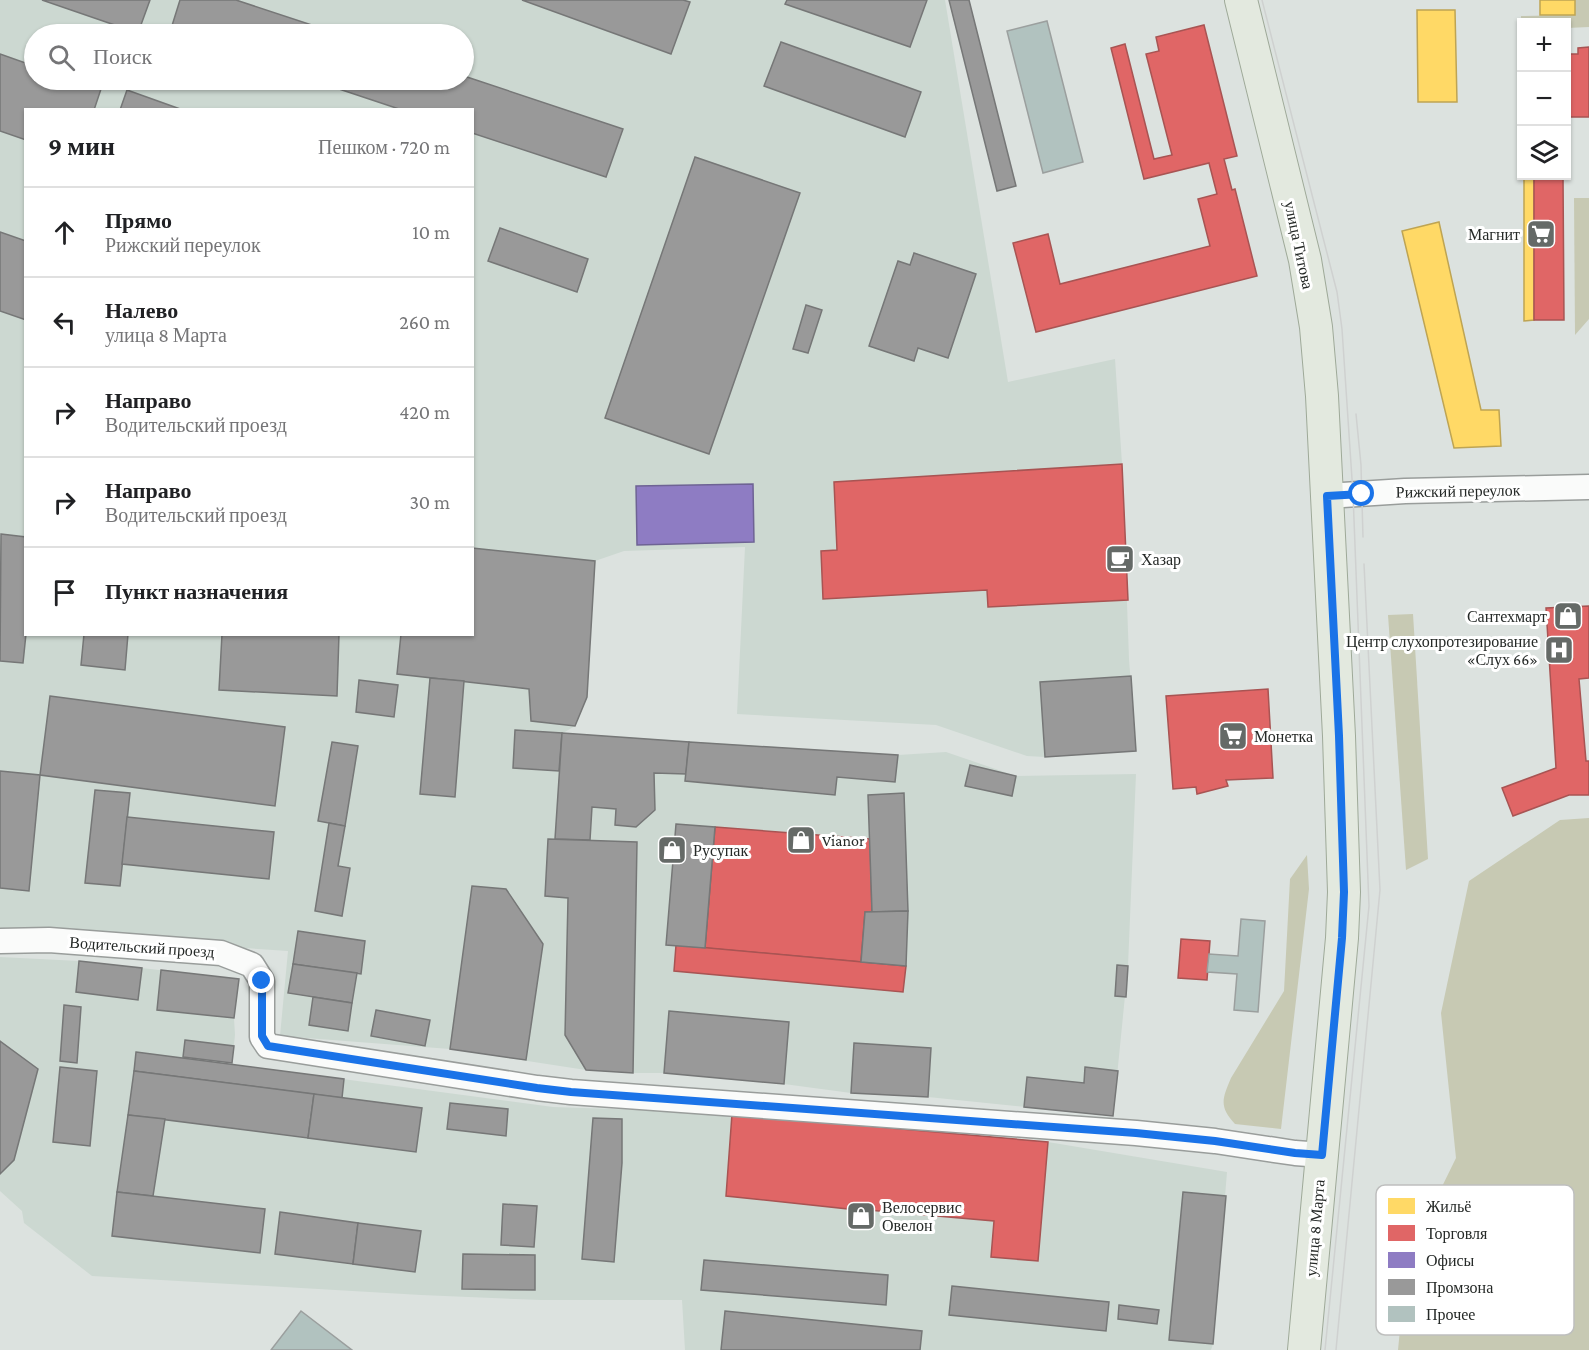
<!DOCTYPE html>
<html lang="ru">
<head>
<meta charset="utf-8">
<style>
	:root { --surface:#fff; --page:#f2f2f2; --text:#202124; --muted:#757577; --line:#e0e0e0 }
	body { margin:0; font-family:"Crimson Pro",serif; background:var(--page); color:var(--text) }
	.controls { position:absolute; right:18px; top:18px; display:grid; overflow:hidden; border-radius:0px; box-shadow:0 2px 4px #0004 }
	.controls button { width:54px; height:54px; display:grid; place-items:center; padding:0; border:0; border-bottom:2px solid var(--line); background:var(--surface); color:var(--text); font:30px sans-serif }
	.stop { position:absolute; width:18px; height:18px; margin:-14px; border:4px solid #1a73e8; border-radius:50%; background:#fff }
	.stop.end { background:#1a73e8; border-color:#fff; box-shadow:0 2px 6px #0008 }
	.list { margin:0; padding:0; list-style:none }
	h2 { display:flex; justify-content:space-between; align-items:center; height:78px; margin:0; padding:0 24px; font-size:26px }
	h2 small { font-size:20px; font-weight:400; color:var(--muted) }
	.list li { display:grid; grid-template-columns:39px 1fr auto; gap:18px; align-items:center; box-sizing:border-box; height:90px; padding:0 24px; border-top:2px solid var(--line) }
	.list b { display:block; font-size:22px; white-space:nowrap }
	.list p { margin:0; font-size:20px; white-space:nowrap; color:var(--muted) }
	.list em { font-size:20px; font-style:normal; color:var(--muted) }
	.icon { flex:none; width:33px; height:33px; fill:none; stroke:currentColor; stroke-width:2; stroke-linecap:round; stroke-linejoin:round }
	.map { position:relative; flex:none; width:1589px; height:1350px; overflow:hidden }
	.search { position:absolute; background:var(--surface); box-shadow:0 2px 4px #0004; left:24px; top:24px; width:450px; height:66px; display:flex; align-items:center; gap:15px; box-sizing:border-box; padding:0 21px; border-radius:33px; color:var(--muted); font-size:22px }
	.panel { position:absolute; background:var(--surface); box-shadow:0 2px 4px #0004; left:24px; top:108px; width:450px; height:528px; border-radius:0px }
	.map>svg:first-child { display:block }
	.built { fill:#ccd8d1; fill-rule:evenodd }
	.green { fill:#c7c9b3 }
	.homes { fill:#ffd966; stroke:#bea453; stroke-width:1.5 }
	.shops { fill:#e06666; stroke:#a85453; stroke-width:1.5 }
	.offices { fill:#8e7cc3; stroke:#6e6394; stroke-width:1.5 }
	.industry { fill:#999; stroke:#767777; stroke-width:1.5 }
	.building { fill:#b1c2bf; stroke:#9b9f9e; stroke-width:1.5 }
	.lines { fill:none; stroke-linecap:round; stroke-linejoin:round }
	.minor-casing { stroke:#999d9b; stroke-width:27 }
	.major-casing { stroke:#9ea998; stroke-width:34 }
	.minor { stroke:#fafbfa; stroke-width:24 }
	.major { stroke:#e3e9df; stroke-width:32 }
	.tram { stroke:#cfd1d0; stroke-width:1.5 }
	.route { stroke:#1a73e8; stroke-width:8 }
	.labels { text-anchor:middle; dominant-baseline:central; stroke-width:6; stroke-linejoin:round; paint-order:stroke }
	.poi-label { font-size:16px; fill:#252927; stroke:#fff; text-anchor:start }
	.street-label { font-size:16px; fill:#252927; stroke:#fff }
	.key { fill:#fff; stroke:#bebfbe; stroke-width:1.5 }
	.key-label { font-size:16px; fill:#252927 }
</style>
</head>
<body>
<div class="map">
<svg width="1589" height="1350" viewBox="0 0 1589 1350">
	<rect width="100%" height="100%" fill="#dce2df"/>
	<g class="built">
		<path d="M0,0H945L1008,382L1115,359L1122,464L1129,659L1136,751L1045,757L1027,756L936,725L737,714L745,547L624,551L595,561L587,697L575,726L563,733L898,755L946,752L1016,776L1136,774L1128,966L1113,1116L928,1097L851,1093L784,1084L664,1073H633L586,1070L450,1049L280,1036L288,951L0,931ZM34,34H464V80H34ZM26,110H472V634H26Z"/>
		<polygon points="0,957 79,961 239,979 234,1018 235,1035 232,1063 237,1065 553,1107 705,1112 1048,1142 1227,1172 1213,1344 1211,1350 685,1350 682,1300 541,1300 421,1295 92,1276 24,1223 22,1211 0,1191"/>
	</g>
	<g class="green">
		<polygon points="1575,0 1589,0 1589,27 1567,28 1566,22 1522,22 1521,31 1521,16 1575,15"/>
		<polygon points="1574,198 1589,198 1589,319 1575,335"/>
		<polygon points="1413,614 1428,859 1406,870 1388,615"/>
		<polygon points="1589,818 1589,1350 1398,1350 1407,1258 1456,1158 1441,1013 1469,881 1560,820"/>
		<path d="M1307,855L1309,889L1281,1129L1235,1124C1219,1107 1222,1099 1231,1078L1284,991L1290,879Z"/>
	</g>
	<g class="homes">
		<rect x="1540" y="0" width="35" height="15"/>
		<polygon points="1417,10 1455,10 1457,102 1418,102"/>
		<polygon points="1524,176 1534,176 1534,320 1524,321"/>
		<polygon points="1439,222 1481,410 1499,410 1501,446 1454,448 1402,231"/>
	</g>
	<g class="shops">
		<polygon points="1204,25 1237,156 1224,159 1232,190 1235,189 1257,276 1036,332 1013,243 1048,234 1060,284 1210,246 1198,199 1217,194 1209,163 1144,179 1111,48 1125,44 1154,159 1172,155 1146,54 1159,51 1156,37"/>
		<polygon points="1589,47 1589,117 1568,117 1568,109 1566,109 1567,71 1570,71 1570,54 1578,54 1578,48"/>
		<polygon points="1534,176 1563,176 1564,320 1534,320"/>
		<polygon points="1122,464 1128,600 988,607 987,590 823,599 821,551 837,550 834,482"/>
		<polygon points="1589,606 1589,678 1579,679 1586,761 1589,761 1589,795 1569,795 1513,816 1502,788 1556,768 1546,608"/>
		<polygon points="1268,689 1273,778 1226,780 1228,786 1197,794 1196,787 1173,789 1166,696"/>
		<polygon points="715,827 870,839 872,912 865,912 861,962 705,948"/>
		<polygon points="1181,939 1210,941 1207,980 1178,978"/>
		<polygon points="676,945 906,966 903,992 674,971"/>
		<polygon points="732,1114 1048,1142 1038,1261 991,1257 994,1221 868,1210 866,1223 848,1221 848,1209 726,1196"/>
	</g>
	<polygon class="offices" points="753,484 754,542 637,545 636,486"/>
	<g class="industry">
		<polygon points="42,0 150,0 138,33"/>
		<polygon points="180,0 236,0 339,34 177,34 170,32"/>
		<polygon points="522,0 683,0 690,2 671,54"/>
		<polygon points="787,0 927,0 910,47 785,4"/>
		<polygon points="949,0 969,0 1016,186 997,191"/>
		<polygon points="781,42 921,92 905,137 764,86"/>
		<polygon points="0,54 34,66 34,80 73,80 101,89 94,110 26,110 26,140 0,131"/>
		<polygon points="464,76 623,129 606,177 472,133 472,110 402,110 312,80 464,80"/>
		<polygon points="127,90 183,110 120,110"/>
		<polygon points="695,157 800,193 709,454 605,418"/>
		<polygon points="500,228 588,259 577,292 488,261"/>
		<polygon points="0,232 26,241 26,320 0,311"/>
		<polygon points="914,253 976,274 948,358 918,348 914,361 869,346 898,261 910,265"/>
		<polygon points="806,305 822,310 808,353 793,349"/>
		<polygon points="1,534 26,537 26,634 23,663 0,661"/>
		<polygon points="472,548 595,561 587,697 575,726 531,721 529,689 397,674 401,634 472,634"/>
		<polygon points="84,634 128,634 125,670 81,665"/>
		<polygon points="222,634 339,634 337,696 219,690"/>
		<polygon points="1131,676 1136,751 1045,757 1040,682"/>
		<polygon points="430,678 464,681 455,797 420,794"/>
		<polygon points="359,680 398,685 394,717 356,712"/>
		<polygon points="50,696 285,727 275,806 40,775"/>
		<polygon points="515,730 562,733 559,771 513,768"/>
		<polygon points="562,733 689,742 686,774 654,773 655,810 636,827 615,825 616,809 592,807 590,840 555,839"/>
		<polygon points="332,742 358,746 345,826 318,821"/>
		<polygon points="689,742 898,755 895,782 837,777 835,795 685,781"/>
		<polygon points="970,765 1016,776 1012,796 965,786"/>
		<polygon points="0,771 40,775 29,891 0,888"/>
		<polygon points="95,790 130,793 120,886 85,883"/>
		<polygon points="904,793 908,911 872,912 868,795"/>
		<polygon points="127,817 274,832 269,879 122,864"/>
		<polygon points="329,823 345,826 338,866 350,868 342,916 315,911"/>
		<polygon points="676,824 715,827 705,948 666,945"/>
		<polygon points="548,839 637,842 633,1073 586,1070 565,1035 568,898 545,896"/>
		<polygon points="472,886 506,889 543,944 526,1060 450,1049"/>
		<polygon points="908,911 906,966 861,962 865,912"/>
		<polygon points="298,931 365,941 361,974 293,964"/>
		<polygon points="79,961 142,968 138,1000 76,992"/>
		<polygon points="293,964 357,973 352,1003 288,993"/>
		<polygon points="1117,965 1128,966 1126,997 1115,996"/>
		<polygon points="161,970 239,979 234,1018 157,1010"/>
		<polygon points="313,997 352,1003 348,1031 309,1025"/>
		<polygon points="64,1005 81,1007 77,1063 60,1061"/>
		<polygon points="376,1010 430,1020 425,1046 371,1036"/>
		<polygon points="669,1011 789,1022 784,1084 664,1073"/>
		<polygon points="185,1040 234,1046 232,1063 183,1057"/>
		<polygon points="0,1041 38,1069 14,1160 0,1174"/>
		<polygon points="854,1043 931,1048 928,1097 851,1093"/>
		<polygon points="136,1052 344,1079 342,1098 134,1071"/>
		<polygon points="60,1067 97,1071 90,1146 53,1142"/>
		<polygon points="1085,1067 1118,1071 1113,1116 1024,1107 1027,1077 1084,1083"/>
		<polygon points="134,1071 314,1094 308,1138 128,1115"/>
		<polygon points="314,1094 422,1108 416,1152 308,1138"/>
		<polygon points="450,1103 508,1109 506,1136 447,1129"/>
		<polygon points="128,1115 165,1119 153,1196 117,1192"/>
		<polygon points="593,1118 622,1119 622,1163 614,1262 582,1259"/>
		<polygon points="117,1192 265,1209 260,1253 112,1236"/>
		<polygon points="1183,1192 1226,1196 1213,1344 1169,1340"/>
		<polygon points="503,1204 537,1206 534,1247 501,1245"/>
		<polygon points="280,1212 358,1223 353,1264 275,1254"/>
		<polygon points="358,1223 421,1231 415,1272 353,1264"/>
		<polygon points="463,1254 535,1255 535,1290 462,1289"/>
		<polygon points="704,1260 888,1275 886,1305 701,1290"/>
		<polygon points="952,1286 1109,1302 1106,1331 949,1315"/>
		<polygon points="1119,1305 1159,1310 1157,1324 1118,1319"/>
		<polygon points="725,1311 922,1331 920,1350 721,1350"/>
	</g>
	<g class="building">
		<polygon points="1047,21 1083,162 1043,173 1007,31"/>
		<polygon points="1241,919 1265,921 1258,1012 1234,1010 1237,974 1207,972 1209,954 1238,956"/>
		<polygon points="301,1311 352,1350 271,1350"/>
	</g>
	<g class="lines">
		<g class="minor-casing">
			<g id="minor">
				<polyline points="1327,496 1405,491 1589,487"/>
				<polyline points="0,941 49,940 221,953 252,965 262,981 262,1037 268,1046 537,1088 571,1092 1136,1133 1215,1141 1295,1153 1322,1155"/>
			</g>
		</g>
		<g class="major-casing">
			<polyline id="major" points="1241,0 1305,260 1316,327 1322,396 1339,736 1344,892 1342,938 1304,1350"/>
		</g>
		<use href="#minor" class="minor"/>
		<use href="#major" class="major"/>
		<g class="tram">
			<polyline points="1262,0 1337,292 1342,329 1353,494 1369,906 1325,1350"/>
			<polyline points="1356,414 1361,465 1363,537"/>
			<polyline points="1336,1350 1380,890 1364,564"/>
		</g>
	</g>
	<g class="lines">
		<polyline class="route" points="262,981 262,1036 268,1046 537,1088 571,1092 1136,1133 1215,1141 1295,1153 1322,1155 1342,938 1344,892 1339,736 1327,496 1362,494"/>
	</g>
	<defs>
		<g id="supermarket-square" transform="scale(1.5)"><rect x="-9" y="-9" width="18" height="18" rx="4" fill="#656a67" stroke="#fff"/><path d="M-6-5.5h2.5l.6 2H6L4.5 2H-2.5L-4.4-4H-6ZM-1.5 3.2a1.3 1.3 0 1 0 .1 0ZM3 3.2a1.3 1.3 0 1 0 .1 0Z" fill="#fff"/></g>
		<g id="cafe-square" transform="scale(1.5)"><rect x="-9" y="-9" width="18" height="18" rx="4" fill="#656a67" stroke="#fff"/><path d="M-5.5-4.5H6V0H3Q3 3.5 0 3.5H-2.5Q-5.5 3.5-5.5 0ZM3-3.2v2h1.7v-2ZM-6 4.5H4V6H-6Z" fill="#fff"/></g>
		<g id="shop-square" transform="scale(1.5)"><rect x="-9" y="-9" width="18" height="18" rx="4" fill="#656a67" stroke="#fff"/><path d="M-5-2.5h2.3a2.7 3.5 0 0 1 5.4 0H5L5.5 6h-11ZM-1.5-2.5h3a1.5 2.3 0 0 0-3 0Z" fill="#fff"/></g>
		<g id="hospital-square" transform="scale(1.5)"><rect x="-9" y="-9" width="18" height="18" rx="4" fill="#656a67" stroke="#fff"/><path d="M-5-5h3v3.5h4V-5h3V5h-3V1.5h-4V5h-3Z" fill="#fff"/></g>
	</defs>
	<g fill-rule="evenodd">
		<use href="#supermarket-square" x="1541" y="234"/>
		<use href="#cafe-square" x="1120" y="559"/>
		<use href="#shop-square" x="1568" y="616"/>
		<use href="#hospital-square" x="1559" y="650"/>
		<use href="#supermarket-square" x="1233" y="736"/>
		<use href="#shop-square" x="801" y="840"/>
		<use href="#shop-square" x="672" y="850"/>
		<use href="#shop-square" x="861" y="1216"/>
	</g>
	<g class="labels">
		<g class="poi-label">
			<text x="1520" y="234" text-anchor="end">Магнит</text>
			<text x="1141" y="559">Хазар</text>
			<text x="1547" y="616" text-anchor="end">Сантехмарт</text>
			<text x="1538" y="641" text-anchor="end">Центр слухопротезирование<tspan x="1538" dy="18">«Слух 66»</tspan></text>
			<text x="1254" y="736">Монетка</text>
			<text x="822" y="840">Vianor</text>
			<text x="693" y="850">Русупак</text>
			<text x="882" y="1207">Велосервис<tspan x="882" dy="18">Овелон</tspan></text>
		</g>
		<g class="street-label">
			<text transform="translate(1299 245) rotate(78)">улица Титова</text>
			<text transform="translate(1458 491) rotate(-1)">Рижский переулок</text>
			<text transform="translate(142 947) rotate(4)">Водительский проезд</text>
			<text transform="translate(1315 1228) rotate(-85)">улица 8 Марта</text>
		</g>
	</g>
	<rect x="1376" y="1185" width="198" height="150" rx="9" class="key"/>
	<rect x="1388" y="1198" width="27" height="16" fill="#ffd966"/>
	<rect x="1388" y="1225" width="27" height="16" fill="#e06666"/>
	<rect x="1388" y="1252" width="27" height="16" fill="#8e7cc3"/>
	<rect x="1388" y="1279" width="27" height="16" fill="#999"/>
	<rect x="1388" y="1306" width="27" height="16" fill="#b1c2bf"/>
	<g class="key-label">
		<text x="1426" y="1212">Жильё</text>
		<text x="1426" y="1239">Торговля</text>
		<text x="1426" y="1266">Офисы</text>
		<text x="1426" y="1293">Промзона</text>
		<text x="1426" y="1320">Прочее</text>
	</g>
</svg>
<div class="controls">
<button>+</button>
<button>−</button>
<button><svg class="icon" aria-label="layers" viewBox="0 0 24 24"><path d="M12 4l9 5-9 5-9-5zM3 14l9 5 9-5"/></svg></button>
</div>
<div class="stop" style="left:1362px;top:494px"></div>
<div class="stop end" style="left:262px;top:981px"></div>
<div class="search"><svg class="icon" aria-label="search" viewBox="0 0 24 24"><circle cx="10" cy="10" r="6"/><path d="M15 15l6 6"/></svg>Поиск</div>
<section class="panel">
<h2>9 мин<small>Пешком · 720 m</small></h2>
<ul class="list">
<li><svg class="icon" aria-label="ahead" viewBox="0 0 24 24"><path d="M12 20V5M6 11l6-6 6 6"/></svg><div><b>Прямо</b><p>Рижский переулок</p></div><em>10 m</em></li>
<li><svg class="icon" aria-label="left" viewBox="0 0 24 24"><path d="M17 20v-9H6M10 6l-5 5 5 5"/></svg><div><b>Налево</b><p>улица 8 Марта</p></div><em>260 m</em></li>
<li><svg class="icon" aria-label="right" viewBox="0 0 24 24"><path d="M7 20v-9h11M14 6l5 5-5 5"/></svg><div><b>Направо</b><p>Водительский проезд</p></div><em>420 m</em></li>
<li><svg class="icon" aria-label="right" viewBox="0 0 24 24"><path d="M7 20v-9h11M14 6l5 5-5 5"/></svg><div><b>Направо</b><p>Водительский проезд</p></div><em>30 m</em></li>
<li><svg class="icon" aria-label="arrive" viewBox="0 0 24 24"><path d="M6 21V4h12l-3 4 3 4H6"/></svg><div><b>Пункт назначения</b></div></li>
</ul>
</section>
</div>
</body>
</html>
